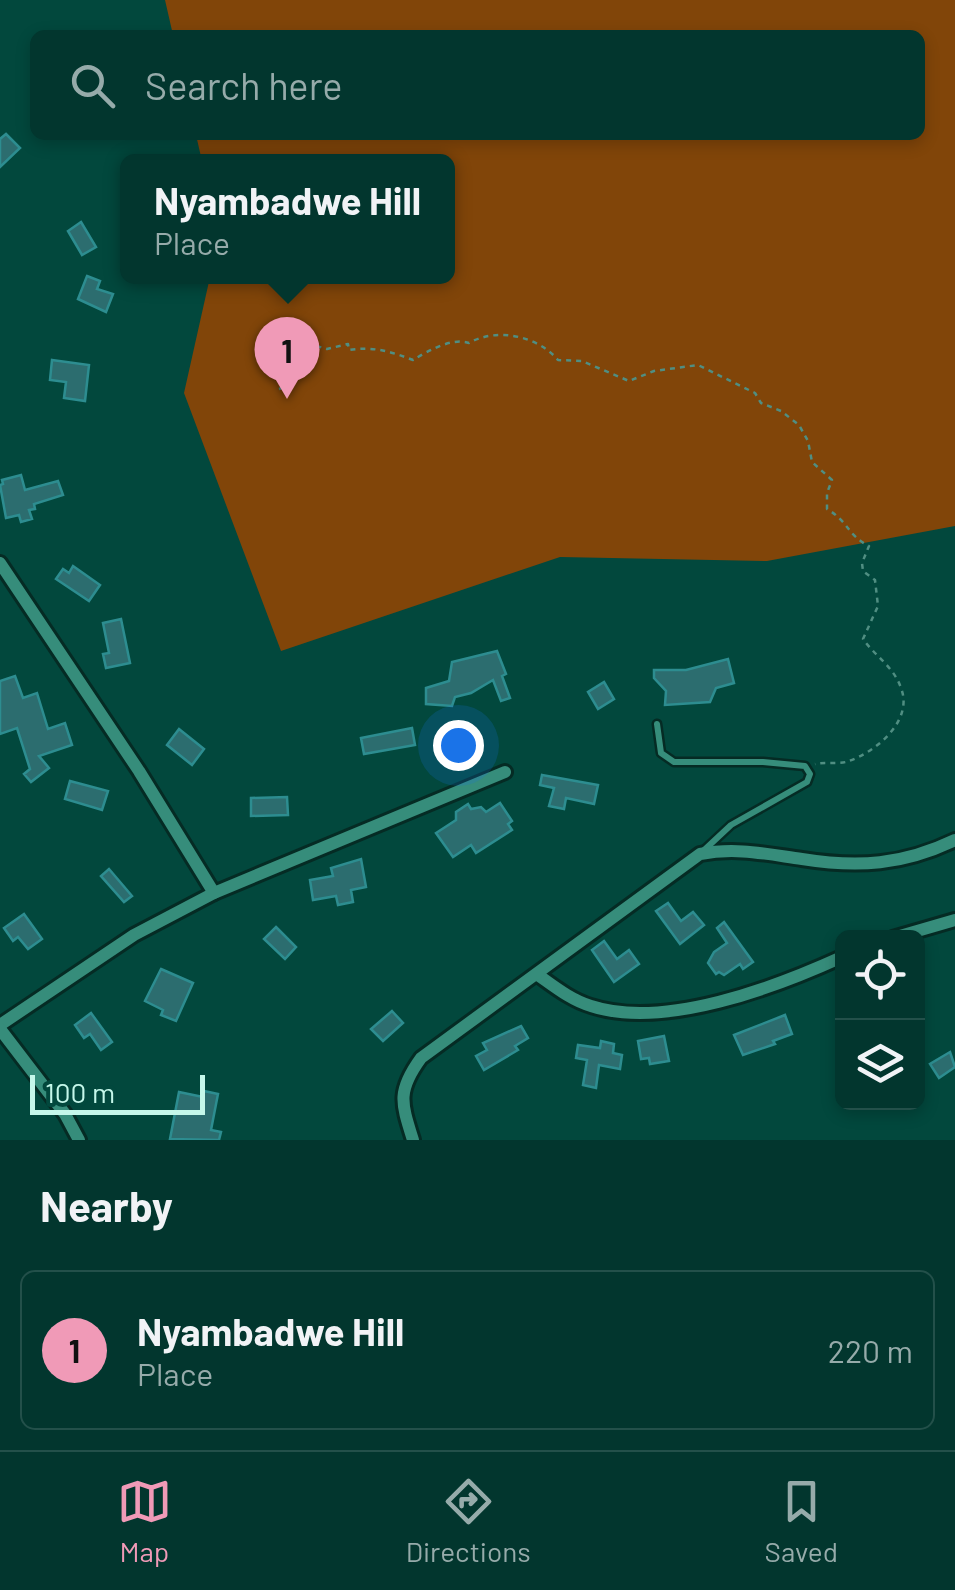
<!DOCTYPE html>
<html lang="en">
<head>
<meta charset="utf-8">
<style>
	:root { --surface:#02362e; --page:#0c3e36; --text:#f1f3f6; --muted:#96abaa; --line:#23504a; --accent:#f09ab7 }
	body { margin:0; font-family:Barlow,sans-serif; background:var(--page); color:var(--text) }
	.controls { position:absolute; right:30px; bottom:30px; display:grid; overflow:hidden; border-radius:15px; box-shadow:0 5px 15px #0003 }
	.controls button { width:90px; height:90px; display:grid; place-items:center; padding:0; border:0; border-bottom:2px solid var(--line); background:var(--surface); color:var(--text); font:50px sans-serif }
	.scale { position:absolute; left:30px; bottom:25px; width:175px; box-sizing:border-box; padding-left:10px; border:5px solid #c5f7ea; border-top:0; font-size:28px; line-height:35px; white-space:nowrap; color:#c5f7ea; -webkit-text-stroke:8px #02483d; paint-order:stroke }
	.you { position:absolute; left:458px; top:745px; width:35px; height:35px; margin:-25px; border:8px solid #fff; border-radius:50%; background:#1a73e8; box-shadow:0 0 0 15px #1a73e833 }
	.badge { display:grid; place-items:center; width:65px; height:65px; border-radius:50%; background:var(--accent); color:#111; font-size:32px; font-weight:700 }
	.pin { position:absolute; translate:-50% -82px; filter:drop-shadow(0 2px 5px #0008) }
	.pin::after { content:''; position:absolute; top:52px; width:35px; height:30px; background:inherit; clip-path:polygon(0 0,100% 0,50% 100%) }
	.popup { position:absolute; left:120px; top:154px; width:335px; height:130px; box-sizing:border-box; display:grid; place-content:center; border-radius:15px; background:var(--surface); filter:drop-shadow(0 2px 8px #0005); font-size:32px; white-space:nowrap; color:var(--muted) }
	.popup b { font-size:38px; color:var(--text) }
	.popup::after { content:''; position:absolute; left:50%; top:100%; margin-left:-20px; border:20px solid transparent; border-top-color:var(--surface) }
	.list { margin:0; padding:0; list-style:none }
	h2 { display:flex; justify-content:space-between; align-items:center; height:130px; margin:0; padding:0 40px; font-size:42px }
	h2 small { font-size:32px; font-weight:400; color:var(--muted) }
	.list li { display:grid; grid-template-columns:65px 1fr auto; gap:30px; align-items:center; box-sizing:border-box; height:160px; margin:0 20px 20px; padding:0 20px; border:2px solid var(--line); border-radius:15px }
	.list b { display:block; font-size:38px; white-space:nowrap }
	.list p { margin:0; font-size:32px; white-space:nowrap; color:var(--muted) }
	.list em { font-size:32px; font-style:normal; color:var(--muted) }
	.icon { flex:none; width:55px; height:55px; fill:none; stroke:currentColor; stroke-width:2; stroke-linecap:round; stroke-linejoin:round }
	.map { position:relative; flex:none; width:955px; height:1140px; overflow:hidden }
	.search { position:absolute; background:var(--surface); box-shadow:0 5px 15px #0003; left:30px; right:30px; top:30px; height:110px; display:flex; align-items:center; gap:25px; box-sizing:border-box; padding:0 35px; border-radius:15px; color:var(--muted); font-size:38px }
	.sheet { height:310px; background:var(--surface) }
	nav { display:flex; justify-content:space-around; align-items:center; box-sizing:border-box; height:140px; border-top:2px solid var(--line); background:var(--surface); font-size:28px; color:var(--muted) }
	nav a { display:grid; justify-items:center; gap:5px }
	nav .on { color:var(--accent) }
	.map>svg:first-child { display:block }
	.green { fill:#814509 }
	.building { fill:#2c6d6f; stroke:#2d8d90; stroke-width:2.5 }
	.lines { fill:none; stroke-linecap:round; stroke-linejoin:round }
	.lane-casing { stroke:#052b24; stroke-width:11 }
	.street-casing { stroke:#052b24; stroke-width:18 }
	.path { stroke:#508e82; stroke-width:2.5; stroke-dasharray:5 5; stroke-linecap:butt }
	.lane { stroke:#368d7b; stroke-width:6 }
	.street { stroke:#368d7b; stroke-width:12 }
</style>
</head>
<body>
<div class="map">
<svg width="955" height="1140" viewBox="0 0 955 1140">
	<rect width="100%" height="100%" fill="#02483d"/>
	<polygon class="green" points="165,0 955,0 955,526 767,561 560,557 281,651 184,393 210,277 447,276 447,162 202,161 196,135 920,135 920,35 173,35"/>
	<g class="building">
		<polygon points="6,134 20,148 0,167 0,139"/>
		<polygon points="81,222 96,247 82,255 68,231"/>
		<polygon points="87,276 100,281 97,289 113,294 106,312 78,299"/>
		<polygon points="52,360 89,365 85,401 64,398 66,382 50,380"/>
		<polygon points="21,475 25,490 58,481 63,495 34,504 35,509 29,510 32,519 21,522 19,515 6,518 0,485 3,484 2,480"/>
		<polygon points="73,566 100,585 89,601 56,579 63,569 69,573"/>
		<polygon points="121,619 130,663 106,668 103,654 109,653 103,623"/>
		<polygon points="497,651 506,674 502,676 510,698 501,701 493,680 471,693 455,697 452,706 426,704 426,688 449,681 452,662"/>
		<polygon points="728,659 734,683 716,688 710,702 665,705 666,691 654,678 654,670 686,670"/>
		<polygon points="15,676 23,698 37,693 48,729 65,723 72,745 39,756 49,768 31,782 24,774 30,769 17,728 0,734 0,681"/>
		<polygon points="604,682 614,699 598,709 588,692"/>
		<polygon points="412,728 415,745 364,754 361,738"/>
		<polygon points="179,729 204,749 192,765 167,745"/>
		<polygon points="542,775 598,785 594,804 566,798 564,809 549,806 554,788 540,785"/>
		<polygon points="70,781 108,791 102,810 65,799"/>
		<polygon points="287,797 288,815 251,816 251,798"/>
		<polygon points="500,803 512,821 508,824 512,830 476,853 471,845 453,857 436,833 456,820 456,812 468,804 471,809 481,807 486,812"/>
		<polygon points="361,859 366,887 351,890 353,902 338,905 336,896 313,900 310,880 333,876 331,868"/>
		<polygon points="109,869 132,896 124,902 101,876"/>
		<polygon points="668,903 681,921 693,912 704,925 680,944 656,911"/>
		<polygon points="24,914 42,939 28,949 18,937 13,941 4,928"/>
		<polygon points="724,922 753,962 743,969 740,964 724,975 719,972 716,974 708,963 714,952 727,943 717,928"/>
		<polygon points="276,927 296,947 285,959 264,939"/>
		<polygon points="604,941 617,959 629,950 639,964 614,982 592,950"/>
		<polygon points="161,969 193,983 176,1021 161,1015 163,1010 145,1001"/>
		<polygon points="392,1011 403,1023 383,1041 371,1029"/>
		<polygon points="91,1013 112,1042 101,1050 90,1034 84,1038 75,1025"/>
		<polygon points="785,1015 792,1034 773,1041 775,1044 743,1055 734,1035"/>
		<polygon points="521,1026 528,1038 515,1046 518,1050 484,1070 476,1056 487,1050 483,1043"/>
		<polygon points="664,1036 669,1061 650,1064 649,1058 641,1059 638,1041"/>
		<polygon points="601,1041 614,1044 613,1053 622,1055 620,1069 599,1065 596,1088 583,1085 587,1060 576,1058 578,1045 600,1048"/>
		<polygon points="950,1052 955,1067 939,1078 930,1064"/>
		<polygon points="204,1091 218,1094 211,1130 221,1132 219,1140 170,1139 179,1092 203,1097"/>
	</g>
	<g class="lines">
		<g class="lane-casing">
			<polyline id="lane" points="657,724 661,753 674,762 763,762 805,766 810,774 807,782 731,825 701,853"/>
		</g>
		<g class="street-casing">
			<g id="street">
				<polyline points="0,563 139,771 214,893"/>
				<polyline points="893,938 955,920"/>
				<path d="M538,975C555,987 571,1000 591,1006C664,1030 776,987 842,957"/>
				<polyline points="0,1025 134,935 214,893 505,772"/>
				<polyline points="0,1029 65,1114 79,1140"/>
				<path d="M413,1140C401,1102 397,1091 421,1058L700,854C736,847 766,854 802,859C858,868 903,865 955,840"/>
			</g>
		</g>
		<path class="path" d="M279,389L293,384L296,352L309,344L327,349L348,344L349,350C374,346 392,352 413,360C428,351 452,337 469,343C497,327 538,336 558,360L582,361L629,381L654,371L698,365L755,393L761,403L781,411L799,425L808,441L812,462L832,480L827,493V509C849,522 847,535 869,546L862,563L863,571L875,580L878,606L863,639C875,656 894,667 901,688C914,721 875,753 846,762C837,764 825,762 815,764"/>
		<use href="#lane" class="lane"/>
		<use href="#street" class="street"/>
	</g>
</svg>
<div class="controls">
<button><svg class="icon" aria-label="locate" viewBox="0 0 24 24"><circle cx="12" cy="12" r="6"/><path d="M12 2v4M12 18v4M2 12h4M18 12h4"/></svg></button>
<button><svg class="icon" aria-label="layers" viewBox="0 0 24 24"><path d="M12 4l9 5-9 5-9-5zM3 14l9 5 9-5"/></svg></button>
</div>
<div class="scale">100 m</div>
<div class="you"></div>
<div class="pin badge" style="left:287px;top:399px">1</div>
<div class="popup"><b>Nyambadwe Hill</b>Place</div>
<div class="search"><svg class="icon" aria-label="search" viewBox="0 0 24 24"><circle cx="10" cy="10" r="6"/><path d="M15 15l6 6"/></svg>Search here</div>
</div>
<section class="sheet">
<h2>Nearby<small></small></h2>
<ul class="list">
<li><span class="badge">1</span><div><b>Nyambadwe Hill</b><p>Place</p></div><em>220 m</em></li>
</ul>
</section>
<nav>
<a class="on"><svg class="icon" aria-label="map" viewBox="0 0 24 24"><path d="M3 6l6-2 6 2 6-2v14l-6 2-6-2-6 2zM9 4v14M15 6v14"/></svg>Map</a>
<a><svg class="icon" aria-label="directions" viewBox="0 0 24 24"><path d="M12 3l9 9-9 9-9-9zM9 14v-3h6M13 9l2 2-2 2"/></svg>Directions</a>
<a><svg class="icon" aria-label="saved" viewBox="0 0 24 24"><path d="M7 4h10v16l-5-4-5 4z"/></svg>Saved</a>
</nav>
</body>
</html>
